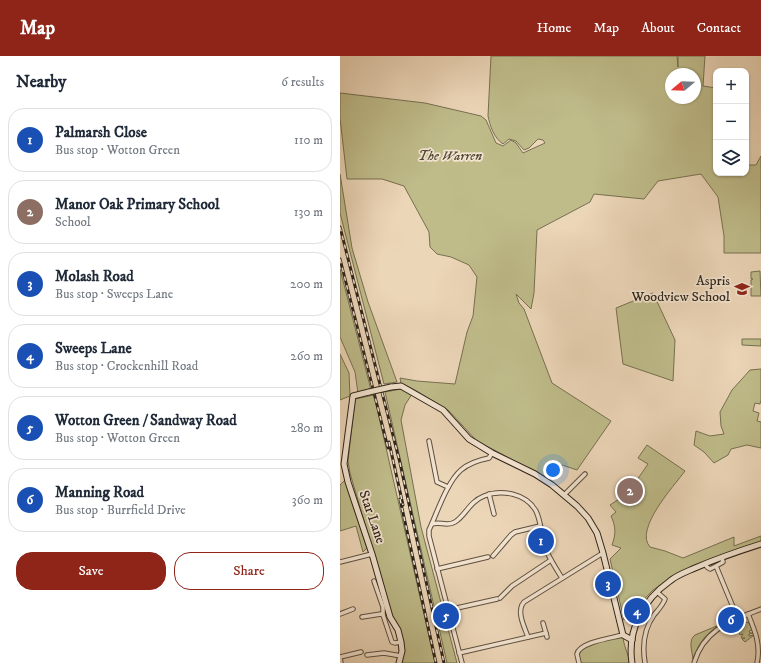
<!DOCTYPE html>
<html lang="en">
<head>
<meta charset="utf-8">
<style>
	:root { --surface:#fff; --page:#f6f6f7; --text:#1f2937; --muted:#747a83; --line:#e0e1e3; --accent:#8f2418 }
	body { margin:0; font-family:"IM FELL DW Pica",serif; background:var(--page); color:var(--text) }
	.controls { position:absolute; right:12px; top:12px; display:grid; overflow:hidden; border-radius:8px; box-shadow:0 1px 3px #0004 }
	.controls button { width:36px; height:36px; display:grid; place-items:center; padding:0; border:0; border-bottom:1px solid var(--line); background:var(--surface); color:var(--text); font:20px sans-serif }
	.compass { position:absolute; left:325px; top:12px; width:36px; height:36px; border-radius:50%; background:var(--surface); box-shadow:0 1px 3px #0004; rotate:251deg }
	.you { position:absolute; left:213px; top:414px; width:14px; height:14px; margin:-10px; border:3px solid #fff; border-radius:50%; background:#1a73e8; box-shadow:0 0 0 6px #1a73e833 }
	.badge { display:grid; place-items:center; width:26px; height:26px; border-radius:50%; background:var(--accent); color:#fff; font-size:13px; font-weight:700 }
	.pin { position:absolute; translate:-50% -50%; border:2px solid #fff; box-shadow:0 1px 4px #0006 }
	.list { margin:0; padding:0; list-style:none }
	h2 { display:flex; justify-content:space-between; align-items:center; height:52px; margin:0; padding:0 16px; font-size:17px }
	h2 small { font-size:13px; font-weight:400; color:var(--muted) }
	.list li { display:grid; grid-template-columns:26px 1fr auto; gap:12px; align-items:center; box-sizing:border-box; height:64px; margin:0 8px 8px; padding:0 8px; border:1px solid var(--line); border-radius:16px }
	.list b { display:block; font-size:15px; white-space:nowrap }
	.list p { margin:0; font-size:13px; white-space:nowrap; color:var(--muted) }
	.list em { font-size:13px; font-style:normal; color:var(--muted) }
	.actions { display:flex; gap:8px; padding:12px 16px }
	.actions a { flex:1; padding:9px 0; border:1px solid var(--accent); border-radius:16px; text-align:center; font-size:14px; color:var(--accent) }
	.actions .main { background:var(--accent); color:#fff }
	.icon { flex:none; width:22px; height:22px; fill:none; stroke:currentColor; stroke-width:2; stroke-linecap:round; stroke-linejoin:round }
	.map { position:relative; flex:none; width:421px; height:607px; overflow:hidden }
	header { display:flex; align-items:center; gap:24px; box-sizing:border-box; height:56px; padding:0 20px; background:var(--accent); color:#fff }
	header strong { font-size:19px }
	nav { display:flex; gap:22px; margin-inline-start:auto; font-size:14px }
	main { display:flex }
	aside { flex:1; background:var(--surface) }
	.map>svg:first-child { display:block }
	.green { fill:#bfbc8a; stroke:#767052; fill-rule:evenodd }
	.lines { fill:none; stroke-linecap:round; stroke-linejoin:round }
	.street-casing { stroke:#5e5041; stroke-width:5.5 }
	.secondary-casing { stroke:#2e2419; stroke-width:7 }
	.street { stroke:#f3e4d1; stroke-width:3.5 }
	.secondary { stroke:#f3e4d1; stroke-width:5 }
	.rail-casing { stroke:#2e2419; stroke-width:3 }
	.rail { stroke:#f3e4d1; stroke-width:1.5; stroke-dasharray:4.5; stroke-linecap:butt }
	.secondary-bridge-casing { stroke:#2e2419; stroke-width:7; stroke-linecap:butt }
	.secondary-bridge { stroke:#f3e4d1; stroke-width:5 }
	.labels { text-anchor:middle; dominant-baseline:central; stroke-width:3.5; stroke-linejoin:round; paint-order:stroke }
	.park-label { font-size:14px; font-style:italic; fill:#524a35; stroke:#f3e4d1 }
	.poi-label { font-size:14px; fill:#2e2419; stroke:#f3e4d1; text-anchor:end }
	.street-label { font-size:14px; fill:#2e2419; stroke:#f3e4d1 }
</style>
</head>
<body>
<header>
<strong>Map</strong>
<nav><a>Home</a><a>Map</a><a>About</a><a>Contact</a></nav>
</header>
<main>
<aside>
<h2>Nearby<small>6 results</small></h2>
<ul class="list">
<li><span class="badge" style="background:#1a4fb4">1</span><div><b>Palmarsh Close</b><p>Bus stop · Wotton Green</p></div><em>110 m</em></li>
<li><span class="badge" style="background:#8d6e63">2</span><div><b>Manor Oak Primary School</b><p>School</p></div><em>130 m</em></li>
<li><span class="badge" style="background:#1a4fb4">3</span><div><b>Molash Road</b><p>Bus stop · Sweeps Lane</p></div><em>200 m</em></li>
<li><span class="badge" style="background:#1a4fb4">4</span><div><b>Sweeps Lane</b><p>Bus stop · Crockenhill Road</p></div><em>260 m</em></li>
<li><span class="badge" style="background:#1a4fb4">5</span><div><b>Wotton Green / Sandway Road</b><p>Bus stop · Wotton Green</p></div><em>280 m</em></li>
<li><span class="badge" style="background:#1a4fb4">6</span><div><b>Manning Road</b><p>Bus stop · Burrfield Drive</p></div><em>360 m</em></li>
</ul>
<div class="actions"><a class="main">Save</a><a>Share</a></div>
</aside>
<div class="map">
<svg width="421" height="607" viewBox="0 0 421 607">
	<rect width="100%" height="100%" fill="#ecd6b8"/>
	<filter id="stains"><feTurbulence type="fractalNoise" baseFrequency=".005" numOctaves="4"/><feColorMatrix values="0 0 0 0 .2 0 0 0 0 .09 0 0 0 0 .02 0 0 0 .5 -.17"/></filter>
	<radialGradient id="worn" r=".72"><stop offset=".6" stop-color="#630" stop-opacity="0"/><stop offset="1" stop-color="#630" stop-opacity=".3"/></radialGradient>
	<g class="green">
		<path d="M151,0H337L338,11V0H365L363,30L376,32V117H406V109H416L421,100V197H384V180L378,141L361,118L318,125L304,143L254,138L250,146L197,174L194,237L191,253L176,238L179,247L184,253L212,327L271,365L237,414L222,409L209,423L137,385L108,354L75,334L61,327L60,322L77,325L115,328L127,276L133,260L137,221L129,209L111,201L97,198L90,191L89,176L64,130L42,123H7L0,62V37L85,47L141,60L146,64L156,87L163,90L171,84L176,87L183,97L205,87L203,84L198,83L189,92L184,94L176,85L169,83L163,88C154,82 150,70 148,60ZM331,18H355V42H331Z"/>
		<polygon points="0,118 12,192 28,246 57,326 44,328 0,157"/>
		<polygon points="0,213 31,334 18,337 15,316 0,281"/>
		<polygon points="420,215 421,240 411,240 411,224 413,223 411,223 411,216"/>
		<polygon points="313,237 335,284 333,325 283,308 276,252"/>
		<polygon points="402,283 421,283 421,290 402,289"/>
		<polygon points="0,298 9,317 10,340 0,344"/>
		<polygon points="421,313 421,344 420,348 415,347 413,355 419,357 417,365 421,366 421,392 407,389 391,393 388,399 374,407 364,396 354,389 356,375 370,380 384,378 381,370 380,356 392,334 410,314"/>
		<polygon points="61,333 72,338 65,349 61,364 81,471 117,607 107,607 45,336"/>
		<polygon points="34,339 95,607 61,607 63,599 10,417 8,405 15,343"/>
		<path d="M307,389L345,415C334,430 294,473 310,491L325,495L343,502L394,481V490L421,480V486L331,522L313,534L284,564L270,503L281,492L272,489C276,478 276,471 271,460L276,456L270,449L288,437L308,408L298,402Z"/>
		<polygon points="5,424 27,492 23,496 16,470 0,475 0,429"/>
		<polygon points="403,565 409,567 412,574 409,575 410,577 413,577 409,578 409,580 414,579 405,586 402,583 405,582 401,582 403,578 400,579 396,568"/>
		<path d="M379,569C365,579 359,587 353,603C352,595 348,584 355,579Z"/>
		<path d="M283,579C283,589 288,597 290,607H239L238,595L241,591Z"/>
	</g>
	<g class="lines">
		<g class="street-casing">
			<g id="street">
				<polyline points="89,385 97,426 108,431"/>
				<polyline points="149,438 154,458"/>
				<polyline points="224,439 245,418"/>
				<path d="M92,468C100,465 107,471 115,466C126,459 129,446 144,440C161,433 186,437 196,455C202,467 201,483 207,496C211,505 217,514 222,522"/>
				<polyline points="153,500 171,479 175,476 200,470"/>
				<polyline points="0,506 32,498"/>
				<polyline points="365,508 367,511 370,513 376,510 398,563"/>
				<polyline points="376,510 383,506 382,501"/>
				<polyline points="97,513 148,501"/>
				<polyline points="34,525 43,551 43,559"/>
				<polyline points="160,542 172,530 211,504"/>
				<polyline points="108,554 157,543"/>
				<polyline points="0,558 13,553"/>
				<path d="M408,558C415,575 421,589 417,607"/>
				<polyline points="22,561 41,558 43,559 52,586 55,587 61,586"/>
				<polyline points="203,567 207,581"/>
				<path d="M188,581C184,570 176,555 184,546L263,497"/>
				<polyline points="119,597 206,577"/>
				<polyline points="27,599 44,597 61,600"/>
				<polyline points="0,601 21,596"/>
				<polyline points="0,602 1,607"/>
				<path d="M122,607L89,480V474C97,457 107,426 121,414C129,407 139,404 149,402L152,397"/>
				<path d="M239,607L237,598C240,586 272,582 283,579"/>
				<path d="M305,607C302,589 304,573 314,559C318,554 323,549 325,543L317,536"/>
				<path d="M354,607C364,573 391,565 421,553"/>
			</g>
		</g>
		<g class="secondary-casing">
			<g id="secondary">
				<polyline points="51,331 61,330 103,354 129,383 152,397 195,418 212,429 237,450 248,462 257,477 263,497 283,579 292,584"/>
				<polyline points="29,336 13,340 4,408 8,426 32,498 50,561 58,574 61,586 62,595 59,607"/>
				<path d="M292,607C287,574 303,544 330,525C337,519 346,516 355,512C376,503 399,495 421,488"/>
			</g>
		</g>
		<use href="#street" class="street"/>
		<use href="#secondary" class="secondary"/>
		<g class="rail-casing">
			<g id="rail">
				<polyline points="0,171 60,407 104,607"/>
				<polyline points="0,203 48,392"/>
				<polyline points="49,386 63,449"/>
				<polyline points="60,443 96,607"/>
			</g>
		</g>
		<use href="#rail" class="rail"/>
		<g class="secondary-bridge-casing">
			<polyline id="secondary-bridge" points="29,336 51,331"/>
		</g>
		<use href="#secondary-bridge" class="secondary-bridge"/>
	</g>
	<defs>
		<g id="school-bare" transform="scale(1.2)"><path d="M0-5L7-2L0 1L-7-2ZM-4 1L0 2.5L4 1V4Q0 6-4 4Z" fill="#8f2418" stroke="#f3e4d1" stroke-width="2.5" paint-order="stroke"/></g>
	</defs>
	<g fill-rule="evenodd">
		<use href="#school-bare" x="402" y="233"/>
	</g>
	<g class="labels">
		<g class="park-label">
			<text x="110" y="100">The Warren</text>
		</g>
		<g class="poi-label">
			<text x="390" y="225">Aspris<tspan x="390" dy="16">Woodview School</tspan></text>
		</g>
		<g class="street-label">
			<text transform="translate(32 461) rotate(71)">Star Lane</text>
		</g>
	</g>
	<rect width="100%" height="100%" filter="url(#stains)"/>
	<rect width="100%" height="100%" fill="url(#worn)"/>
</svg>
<div class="controls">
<button>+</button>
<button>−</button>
<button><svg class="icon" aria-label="layers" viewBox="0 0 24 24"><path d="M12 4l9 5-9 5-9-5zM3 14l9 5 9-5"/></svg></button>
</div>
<svg class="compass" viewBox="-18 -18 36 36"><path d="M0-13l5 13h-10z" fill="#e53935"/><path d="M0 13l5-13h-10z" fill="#747a83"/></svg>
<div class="you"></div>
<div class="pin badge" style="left:201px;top:485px;background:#1a4fb4">1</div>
<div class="pin badge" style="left:290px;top:435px;background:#8d6e63">2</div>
<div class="pin badge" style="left:268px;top:528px;background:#1a4fb4">3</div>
<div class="pin badge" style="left:297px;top:555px;background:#1a4fb4">4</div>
<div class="pin badge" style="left:106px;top:560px;background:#1a4fb4">5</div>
<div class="pin badge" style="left:391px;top:564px;background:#1a4fb4">6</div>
</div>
</main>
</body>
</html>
